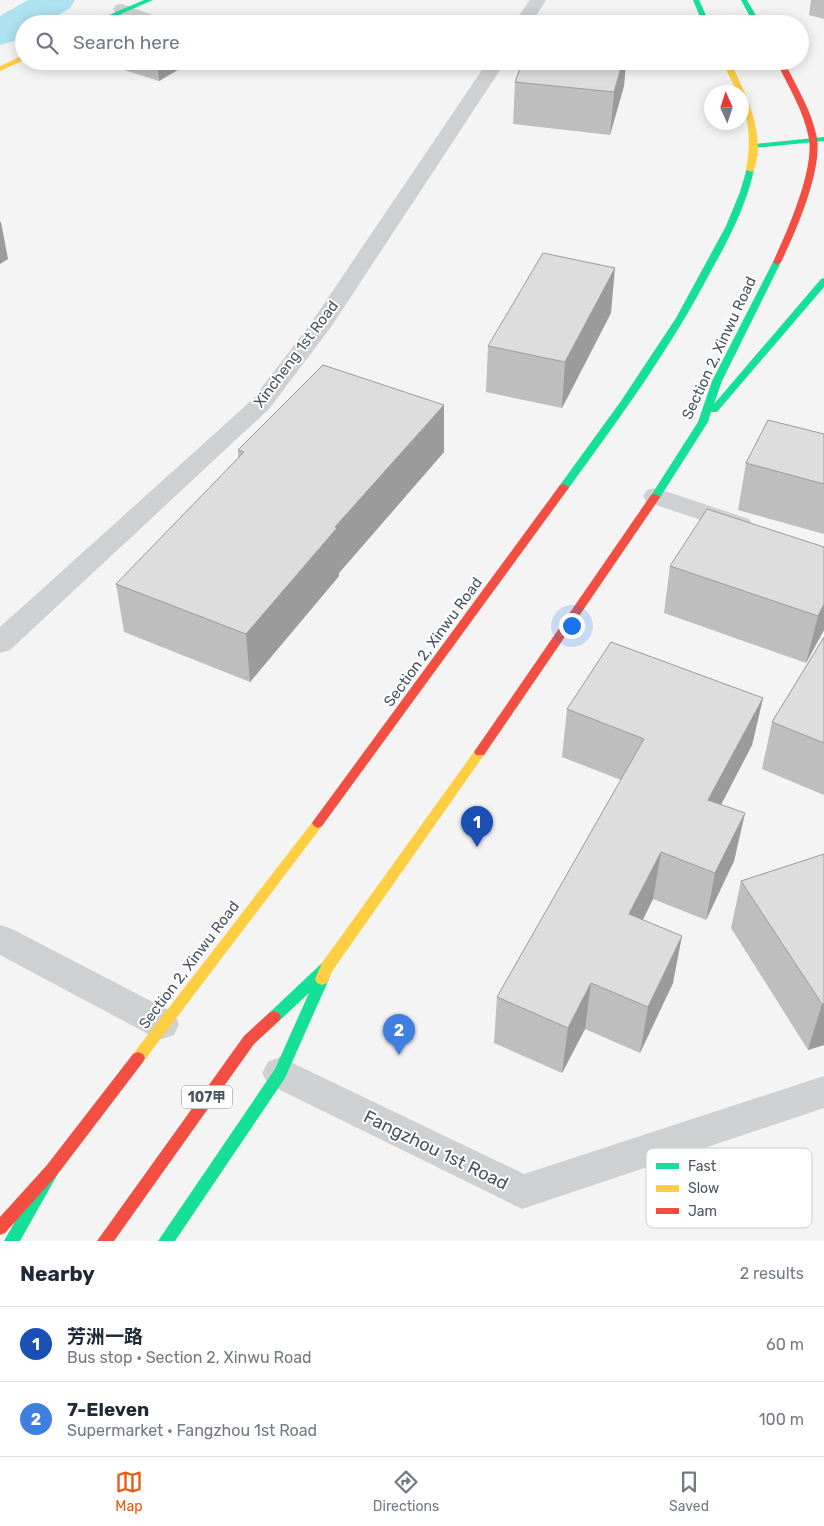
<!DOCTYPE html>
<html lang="en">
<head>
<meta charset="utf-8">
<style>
	:root { --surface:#fff; --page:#f2f2f3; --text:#1f2937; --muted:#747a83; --line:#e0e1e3; --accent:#ea580c }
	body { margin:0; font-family:Rubik,"Noto Sans TC",sans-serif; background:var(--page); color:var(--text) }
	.compass { position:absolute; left:704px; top:85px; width:45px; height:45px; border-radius:50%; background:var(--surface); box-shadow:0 2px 12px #0003; rotate:357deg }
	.you { position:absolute; left:571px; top:625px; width:18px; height:18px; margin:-12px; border:4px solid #fff; border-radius:50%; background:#1a73e8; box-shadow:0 0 0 8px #1a73e833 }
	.badge { display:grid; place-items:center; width:32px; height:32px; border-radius:50%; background:var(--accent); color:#fff; font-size:16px; font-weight:700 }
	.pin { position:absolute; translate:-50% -41px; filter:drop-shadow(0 1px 2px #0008) }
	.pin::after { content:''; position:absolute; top:26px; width:18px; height:15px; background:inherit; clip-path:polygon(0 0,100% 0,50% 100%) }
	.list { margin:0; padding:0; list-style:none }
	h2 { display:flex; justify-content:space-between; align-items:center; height:65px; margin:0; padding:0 20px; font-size:21px }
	h2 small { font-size:16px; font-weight:400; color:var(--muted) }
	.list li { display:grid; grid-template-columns:32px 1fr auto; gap:15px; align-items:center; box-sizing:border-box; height:75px; padding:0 20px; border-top:1px solid var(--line) }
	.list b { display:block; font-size:19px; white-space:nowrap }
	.list p { margin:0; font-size:16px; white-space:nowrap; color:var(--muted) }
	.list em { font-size:16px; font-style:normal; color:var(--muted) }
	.icon { flex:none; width:28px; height:28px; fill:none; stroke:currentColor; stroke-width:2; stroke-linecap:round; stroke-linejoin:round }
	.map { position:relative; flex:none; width:824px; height:1241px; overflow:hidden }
	.search { position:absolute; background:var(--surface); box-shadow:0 2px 12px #0003; left:15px; right:15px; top:15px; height:55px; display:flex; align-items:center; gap:12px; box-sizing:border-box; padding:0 18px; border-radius:28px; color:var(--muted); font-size:19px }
	.sheet { height:215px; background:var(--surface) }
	nav { display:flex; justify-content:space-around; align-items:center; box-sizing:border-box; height:70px; border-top:1px solid var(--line); background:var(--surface); font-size:14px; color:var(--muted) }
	nav a { display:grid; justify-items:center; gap:2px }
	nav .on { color:var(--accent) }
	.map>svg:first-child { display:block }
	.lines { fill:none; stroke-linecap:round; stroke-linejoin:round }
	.river { fill:#aee2f0; fill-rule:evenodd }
	.street { fill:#ced0d2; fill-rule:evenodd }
	.fast { fill:#16e098; fill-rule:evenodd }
	.slow { fill:#ffcf43; fill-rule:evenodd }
	.jam { fill:#f24e42; fill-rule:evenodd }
	.wall { fill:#bebebf }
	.shaded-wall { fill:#9b9b9b }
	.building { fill:#ddddde; stroke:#9b9b9b }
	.labels { text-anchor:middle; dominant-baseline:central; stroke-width:4; stroke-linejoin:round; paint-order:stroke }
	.shield { fill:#fff; stroke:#808990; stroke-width:1 }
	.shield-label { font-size:14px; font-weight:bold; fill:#4a5661 }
	.street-label { font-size:15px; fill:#4a5661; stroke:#fff }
	.near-street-label { font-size:18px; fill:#4a5661; stroke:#fff }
	.key { fill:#fff; stroke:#c9ccd0; stroke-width:1 }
	.key-label { font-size:14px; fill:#4a5661 }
</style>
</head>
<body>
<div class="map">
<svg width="824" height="1241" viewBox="0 0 824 1241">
	<rect width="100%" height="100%" fill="#f4f4f4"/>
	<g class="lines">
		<polygon class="river" points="28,0 75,0 70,8 44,24 24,24 24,36 14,41 0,45 0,16"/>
		<g class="street">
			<polygon points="530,0 546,0 531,24 513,24"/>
			<path d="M122,4L166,20L169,24C151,24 125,26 113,9L116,5Z"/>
			<polygon points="488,61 506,61 331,327 269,409 10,650 0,653 0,627 253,399 311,323"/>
			<polygon points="656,488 749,519 753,525 749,531 740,533 647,502 643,496 647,490"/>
			<polygon points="0,925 12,929 174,1013 179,1024 174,1035 162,1039 150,1035 0,955"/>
			<polygon points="280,1057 524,1174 824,1076 824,1108 522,1209 268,1084 262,1073 268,1062"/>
		</g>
		<g class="fast">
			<polygon points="144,0 153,0 98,24 88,24"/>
			<polygon points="693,0 699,0 710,24 703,24"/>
			<polygon points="741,0 747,0 761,24 754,24"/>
			<polygon points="824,137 824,141 754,148 750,146 754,144"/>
			<path d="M747,168L754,170C746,206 729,239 711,271C671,348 619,419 568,489H560L559,487L560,485L621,401L676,318L726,226L740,192Z"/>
			<polygon points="777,259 781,262 722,381 714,404 821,279 824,278 824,287 717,412 711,412 708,422 659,499 651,499 650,497 698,422 712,381 773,262"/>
			<polygon points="327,961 332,963 334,967 327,976 329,979 285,1078 175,1241 158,1241 275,1069 309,993 279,1021 274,1023 269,1021 267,1017 269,1013 322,963"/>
			<polygon points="52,1163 57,1165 60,1170 20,1241 4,1241 47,1165"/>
		</g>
		<g class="slow">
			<polygon points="24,55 24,60 0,71 0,66"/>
			<path d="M722,61H730C745,93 768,136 753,172L746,170C749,154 750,137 747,121C745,111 742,103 742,92H737Z"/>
			<polygon points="480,747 484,749 486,752 484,755 333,970 327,983 322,985 317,983 315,979 322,963 476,749"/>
			<polygon points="318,818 322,820 324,823 322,826 143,1062 138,1064 133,1062 131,1058 133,1054 314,820"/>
		</g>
		<g class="jam">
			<path d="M776,61H784C796,86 812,111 817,138C822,171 796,232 781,262L777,265L773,262C787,232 814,171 809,139C804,111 788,86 776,61Z"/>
			<polygon points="564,484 569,487 568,489 322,826 318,828 314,826 312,823 314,820 560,485"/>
			<polygon points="655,494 660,497 659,499 484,755 476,755 474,752 476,749 651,495"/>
			<polygon points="274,1011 279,1013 281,1017 279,1021 254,1044 114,1241 97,1241 244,1036 269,1013"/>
			<polygon points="138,1052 143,1054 145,1058 143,1062 57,1175 5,1233 0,1235 0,1217 47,1165 133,1054"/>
		</g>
	</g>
	<g class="wall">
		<polygon points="811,0 824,0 824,19 809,15"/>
		<polygon points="123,61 191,61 191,62 159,81 124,70"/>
		<polygon points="523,61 626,61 624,86 610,135 513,124 515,82"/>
		<polygon points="611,313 562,408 486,392 488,346"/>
		<polygon points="824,434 824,534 738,510 746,463"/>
		<polygon points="238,450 444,452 339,573 339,576 250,682 124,632 116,584 238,458"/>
		<polygon points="824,547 824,630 806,663 664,613 670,566"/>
		<polygon points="824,637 824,795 762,769 772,722"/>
		<polygon points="763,698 752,745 721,805 745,813 734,861 706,920 653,899 643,920 673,983 640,1053 585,1029 562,1073 494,1043 497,997 621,780 562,757 567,709"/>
		<polygon points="824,854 824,1045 808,1050 731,928 741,881"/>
	</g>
	<g class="shaded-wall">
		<polygon points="157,61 191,61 191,62 159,81"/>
		<polygon points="623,61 626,61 624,86 610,135 614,92"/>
		<polygon points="0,222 1,222 8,259 0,264"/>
		<polygon points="615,268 611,313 562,408 565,362"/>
		<polygon points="444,405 444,452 339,573 339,576 250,682 246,634 335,527"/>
		<polygon points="824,604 824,630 806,663 818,616"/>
		<polygon points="763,698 752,745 699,847 708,800"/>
		<polygon points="745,813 734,861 706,920 715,873"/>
		<polygon points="661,852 653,899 622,961 629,914"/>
		<polygon points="682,936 673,983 640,1053 648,1007"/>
		<polygon points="591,983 585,1029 562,1073 568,1028"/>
		<polygon points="822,1004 824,1004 824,1045 808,1050"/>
	</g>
	<g class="building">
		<polygon points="153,16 177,24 140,24"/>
		<polygon points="523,61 623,61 614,92 515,82"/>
		<polygon points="543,253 615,268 565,362 488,346"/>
		<polygon points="323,365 444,405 335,527 337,528 246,634 116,584 244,452 238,450"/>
		<polygon points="768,420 824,434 824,484 746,463"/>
		<polygon points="707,509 824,547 824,604 818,616 670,566"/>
		<polygon points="824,637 824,743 772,722"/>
		<polygon points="611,642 763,698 708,800 745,813 715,873 661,852 629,914 682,936 648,1007 591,983 568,1028 497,997 644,739 567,709"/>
		<polygon points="824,854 824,1004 822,1004 741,881"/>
	</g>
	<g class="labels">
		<rect class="shield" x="182" y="1085.5" width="50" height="23" rx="4"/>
		<g class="shield-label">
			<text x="207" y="1097">107甲</text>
		</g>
		<g class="street-label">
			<text transform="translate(719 348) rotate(-65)">Section 2, Xinwu Road</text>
			<text transform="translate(296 354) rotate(-53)">Xincheng 1st Road</text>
			<text transform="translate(433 642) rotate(-54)">Section 2, Xinwu Road</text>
			<text transform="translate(189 965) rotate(-53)">Section 2, Xinwu Road</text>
		</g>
		<g class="near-street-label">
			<text transform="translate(436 1150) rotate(26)">Fangzhou 1st Road</text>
		</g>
	</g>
	<rect x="646" y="1148" width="166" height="80" rx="8" class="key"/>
	<rect x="656" y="1163" width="23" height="6" fill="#16e098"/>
	<rect x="656" y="1185" width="23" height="7" fill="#ffcf43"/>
	<rect x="656" y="1208" width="23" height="6" fill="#f24e42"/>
	<g class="key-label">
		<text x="688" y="1171">Fast</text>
		<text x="688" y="1193">Slow</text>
		<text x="688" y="1216">Jam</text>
	</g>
</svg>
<svg class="compass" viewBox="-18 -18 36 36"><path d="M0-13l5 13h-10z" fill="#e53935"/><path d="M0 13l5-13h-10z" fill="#747a83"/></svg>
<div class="you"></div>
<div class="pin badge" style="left:477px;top:847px;background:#1a4fb4">1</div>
<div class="pin badge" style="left:399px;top:1055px;background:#3f7fe0">2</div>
<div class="search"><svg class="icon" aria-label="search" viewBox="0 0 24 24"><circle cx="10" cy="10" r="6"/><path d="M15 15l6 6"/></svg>Search here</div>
</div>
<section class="sheet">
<h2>Nearby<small>2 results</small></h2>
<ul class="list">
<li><span class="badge" style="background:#1a4fb4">1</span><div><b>芳洲一路</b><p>Bus stop · Section 2, Xinwu Road</p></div><em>60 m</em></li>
<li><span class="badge" style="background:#3f7fe0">2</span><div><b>7-Eleven</b><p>Supermarket · Fangzhou 1st Road</p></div><em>100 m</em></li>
</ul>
</section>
<nav>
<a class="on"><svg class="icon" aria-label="map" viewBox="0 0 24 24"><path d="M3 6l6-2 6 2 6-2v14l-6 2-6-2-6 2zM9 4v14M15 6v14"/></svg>Map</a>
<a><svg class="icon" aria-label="directions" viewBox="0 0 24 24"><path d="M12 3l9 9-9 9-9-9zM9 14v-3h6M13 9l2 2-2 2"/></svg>Directions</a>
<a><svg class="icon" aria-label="saved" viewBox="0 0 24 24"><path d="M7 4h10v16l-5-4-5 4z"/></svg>Saved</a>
</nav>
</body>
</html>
